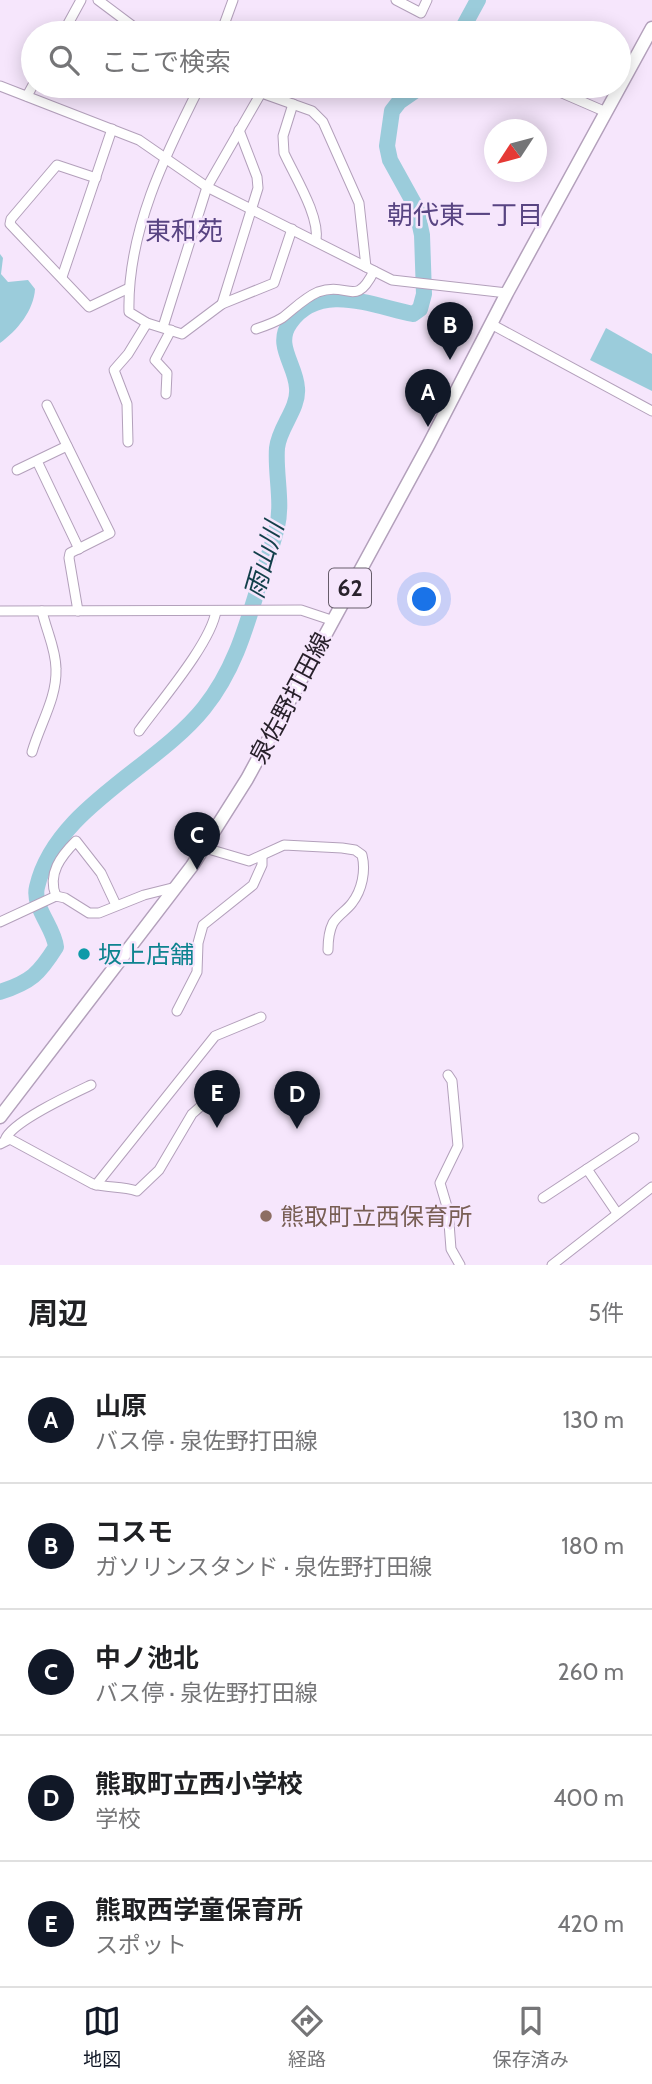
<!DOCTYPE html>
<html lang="ja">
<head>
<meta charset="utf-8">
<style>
	:root { --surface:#fff; --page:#f6f6f6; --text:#202124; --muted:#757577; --line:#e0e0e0; --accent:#111827 }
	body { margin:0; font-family:Cabin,"Noto Sans JP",sans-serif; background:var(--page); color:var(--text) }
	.compass { position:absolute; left:484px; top:119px; width:63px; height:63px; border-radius:50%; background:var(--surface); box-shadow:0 4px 18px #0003; rotate:234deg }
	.you { position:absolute; left:425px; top:600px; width:24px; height:24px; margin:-18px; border:5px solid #fff; border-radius:50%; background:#1a73e8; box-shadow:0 0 0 10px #1a73e833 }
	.badge { display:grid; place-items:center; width:46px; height:46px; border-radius:50%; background:var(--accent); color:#fff; font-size:23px; font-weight:700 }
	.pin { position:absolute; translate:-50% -58px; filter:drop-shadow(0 2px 4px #0008) }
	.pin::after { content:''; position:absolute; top:37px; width:24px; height:21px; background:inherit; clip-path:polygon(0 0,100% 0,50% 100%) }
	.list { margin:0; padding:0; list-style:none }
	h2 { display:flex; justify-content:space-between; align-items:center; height:91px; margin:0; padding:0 28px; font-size:30px }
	h2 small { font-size:23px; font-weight:400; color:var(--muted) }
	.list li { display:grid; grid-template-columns:46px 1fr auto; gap:21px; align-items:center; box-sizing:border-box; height:126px; padding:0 28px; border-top:2px solid var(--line) }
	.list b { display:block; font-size:26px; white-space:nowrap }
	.list p { margin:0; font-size:23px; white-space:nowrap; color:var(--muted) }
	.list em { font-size:23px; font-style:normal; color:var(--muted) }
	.icon { flex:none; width:38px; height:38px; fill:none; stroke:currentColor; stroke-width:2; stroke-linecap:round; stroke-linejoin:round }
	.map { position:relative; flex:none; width:652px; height:1265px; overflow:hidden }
	.search { position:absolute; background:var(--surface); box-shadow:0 4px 18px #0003; left:21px; right:21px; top:21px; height:77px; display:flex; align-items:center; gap:18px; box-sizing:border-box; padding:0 24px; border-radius:38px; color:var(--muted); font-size:26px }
	.sheet { height:721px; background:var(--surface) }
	nav { display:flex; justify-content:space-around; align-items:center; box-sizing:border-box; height:98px; border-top:2px solid var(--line); background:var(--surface); font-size:19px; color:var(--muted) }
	nav a { display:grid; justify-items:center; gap:4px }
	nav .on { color:var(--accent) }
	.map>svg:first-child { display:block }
	.water { fill:#9bccdb }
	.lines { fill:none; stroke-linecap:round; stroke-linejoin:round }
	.river { stroke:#9bccdb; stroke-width:16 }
	.minor-casing { stroke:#b3a0bb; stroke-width:11 }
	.major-casing { stroke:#b3a0bb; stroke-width:15 }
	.minor { stroke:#fff; stroke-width:9 }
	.major { stroke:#fff; stroke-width:12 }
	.culture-dot { fill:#0f9aa8; stroke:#f6e6fc; stroke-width:2.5 }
	.education-dot { fill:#8d6e63; stroke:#f6e6fc; stroke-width:2.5 }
	.labels { text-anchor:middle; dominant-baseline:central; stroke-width:5; stroke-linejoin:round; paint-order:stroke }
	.shield { fill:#f6e6fc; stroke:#665c6a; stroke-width:2 }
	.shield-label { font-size:23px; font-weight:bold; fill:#28212b }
	.street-label { font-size:24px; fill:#28212b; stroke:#f6e6fc }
	.culture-label { font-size:24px; fill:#0d838f; stroke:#f6e6fc; text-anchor:start }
	.education-label { font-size:24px; fill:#785e54; stroke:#f6e6fc; text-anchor:start }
	.neighbourhood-label { font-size:26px; fill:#584482; stroke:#f6e6fc }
	.water-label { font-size:26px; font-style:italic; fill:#123f4a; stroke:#f6e6fc }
</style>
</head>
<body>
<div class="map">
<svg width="652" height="1265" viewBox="0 0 652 1265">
	<rect width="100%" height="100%" fill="#f6e6fc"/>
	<g class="water">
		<path d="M0,254L3,258L1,274L8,282L28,280L35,289C34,310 17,331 0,343Z"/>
		<polygon points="606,328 652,354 652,391 590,360"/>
	</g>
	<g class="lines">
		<g class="river">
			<polyline points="460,33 478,0"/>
			<path d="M0,992C31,982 39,974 56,947C54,927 32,907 37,887C55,808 156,768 204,708C233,672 245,631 258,588C264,568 272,548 277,527C283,502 275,473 277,448C279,427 299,409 297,388C296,365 274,345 290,323C319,281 373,306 413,314L420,309L424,294L422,235L416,207L390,160L387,146L392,111L399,102L422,86"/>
		</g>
		<g class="minor-casing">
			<g id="minor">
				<polyline points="98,0 142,33"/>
				<polyline points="396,0 421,13 427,0"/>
				<polyline points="63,33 81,0"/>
				<polyline points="221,33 233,0"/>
				<polyline points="0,86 139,140 207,187 392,280 507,293"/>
				<path d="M200,86C165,155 127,232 129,312L147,323L182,334L222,304L274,283L292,229"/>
				<polyline points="242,86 312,111 323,122 359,203 366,267"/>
				<polyline points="546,86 606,112"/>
				<polyline points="27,96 33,85"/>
				<path d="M293,104L283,136L284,153C295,177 320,216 316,241"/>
				<polyline points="96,178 57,165 11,219 10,224 89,307 129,288"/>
				<polyline points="62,277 112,129"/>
				<polyline points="222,304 258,188 257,177 239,130"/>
				<polyline points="491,324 652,411"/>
				<polyline points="163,327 207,187 261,93"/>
				<path d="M256,329C265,326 274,323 282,318C294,309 304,298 318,292C349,281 355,309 374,271"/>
				<polyline points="166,394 167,373 155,360 171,330"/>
				<polyline points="47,405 110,533 70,553 69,558 78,611"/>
				<polyline points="128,442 127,404 114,370 128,354 147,323"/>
				<polyline points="37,461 79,549"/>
				<polyline points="17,470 67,446"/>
				<polyline points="0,611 301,610 331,620"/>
				<path d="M139,731C160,702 211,643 216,611"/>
				<path d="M32,752C40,724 57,698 56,669C56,649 46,630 42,611"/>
				<path d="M205,848L249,861L284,845L342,848L355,850L362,855C366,871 362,890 352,903C347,910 338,915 333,923C329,931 328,941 328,950"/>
				<path d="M56,896C47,874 61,856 76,841L101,873L116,905"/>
				<polyline points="0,922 56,896 65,898 89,913 99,913 144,895 176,887"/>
				<polyline points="177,1011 197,972 198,943 203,925 253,885 262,865 262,857"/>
				<polyline points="448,1075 452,1081 458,1146 440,1183 448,1210 451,1249 460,1265"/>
				<path d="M5,1140C11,1122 72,1094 91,1085"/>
				<path d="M0,1144L10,1139L93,1184C108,1188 122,1186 137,1191L159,1170L192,1114L226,1084"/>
				<polyline points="587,1169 617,1213"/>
				<polyline points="96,1185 215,1036 261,1017"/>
				<polyline points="543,1198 634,1138"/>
				<polyline points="552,1265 652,1187"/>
			</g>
		</g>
		<g class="major-casing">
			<polyline id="major" points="0,1117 192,866 247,779 429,444 507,293 652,28"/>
		</g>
		<use href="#minor" class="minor"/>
		<use href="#major" class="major"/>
	</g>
	<circle class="culture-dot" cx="84" cy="954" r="7"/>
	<circle class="education-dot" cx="266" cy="1216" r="7"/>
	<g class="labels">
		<rect class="shield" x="329" y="568.5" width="42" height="39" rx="5"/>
		<g class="shield-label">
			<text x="350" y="588">62</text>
		</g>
		<g class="street-label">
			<text transform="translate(290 698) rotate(-62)">泉佐野打田線</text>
		</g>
		<g class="culture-label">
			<text x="98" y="954">坂上店舗</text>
		</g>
		<g class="education-label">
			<text x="280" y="1216">熊取町立西保育所</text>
		</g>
		<g class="neighbourhood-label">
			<text x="465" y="215">朝代東一丁目</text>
			<text x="184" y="231">東和苑</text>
		</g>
		<g class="water-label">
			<text transform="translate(264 560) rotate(-74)">雨山川</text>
		</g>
	</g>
</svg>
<svg class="compass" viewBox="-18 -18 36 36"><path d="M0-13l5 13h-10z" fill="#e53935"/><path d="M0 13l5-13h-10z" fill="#757577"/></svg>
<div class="you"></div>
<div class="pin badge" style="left:428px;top:427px">A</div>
<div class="pin badge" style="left:450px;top:360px">B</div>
<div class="pin badge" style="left:197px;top:870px">C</div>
<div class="pin badge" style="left:297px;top:1129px">D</div>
<div class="pin badge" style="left:217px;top:1128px">E</div>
<div class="search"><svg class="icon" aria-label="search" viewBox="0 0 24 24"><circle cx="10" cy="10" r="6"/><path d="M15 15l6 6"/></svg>ここで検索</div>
</div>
<section class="sheet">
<h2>周辺<small>5件</small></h2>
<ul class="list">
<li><span class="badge">A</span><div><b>山原</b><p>バス停 · 泉佐野打田線</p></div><em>130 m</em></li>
<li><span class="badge">B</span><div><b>コスモ</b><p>ガソリンスタンド · 泉佐野打田線</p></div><em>180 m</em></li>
<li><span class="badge">C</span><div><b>中ノ池北</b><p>バス停 · 泉佐野打田線</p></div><em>260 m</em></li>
<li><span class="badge">D</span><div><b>熊取町立西小学校</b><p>学校</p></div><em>400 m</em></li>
<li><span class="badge">E</span><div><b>熊取西学童保育所</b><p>スポット</p></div><em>420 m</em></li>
</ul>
</section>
<nav>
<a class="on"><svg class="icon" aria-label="map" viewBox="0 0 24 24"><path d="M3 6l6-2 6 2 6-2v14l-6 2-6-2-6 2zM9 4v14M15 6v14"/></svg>地図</a>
<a><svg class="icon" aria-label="directions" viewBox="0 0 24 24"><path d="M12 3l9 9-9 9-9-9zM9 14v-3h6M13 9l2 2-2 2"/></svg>経路</a>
<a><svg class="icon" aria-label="saved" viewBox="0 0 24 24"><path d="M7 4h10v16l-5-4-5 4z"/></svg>保存済み</a>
</nav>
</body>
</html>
